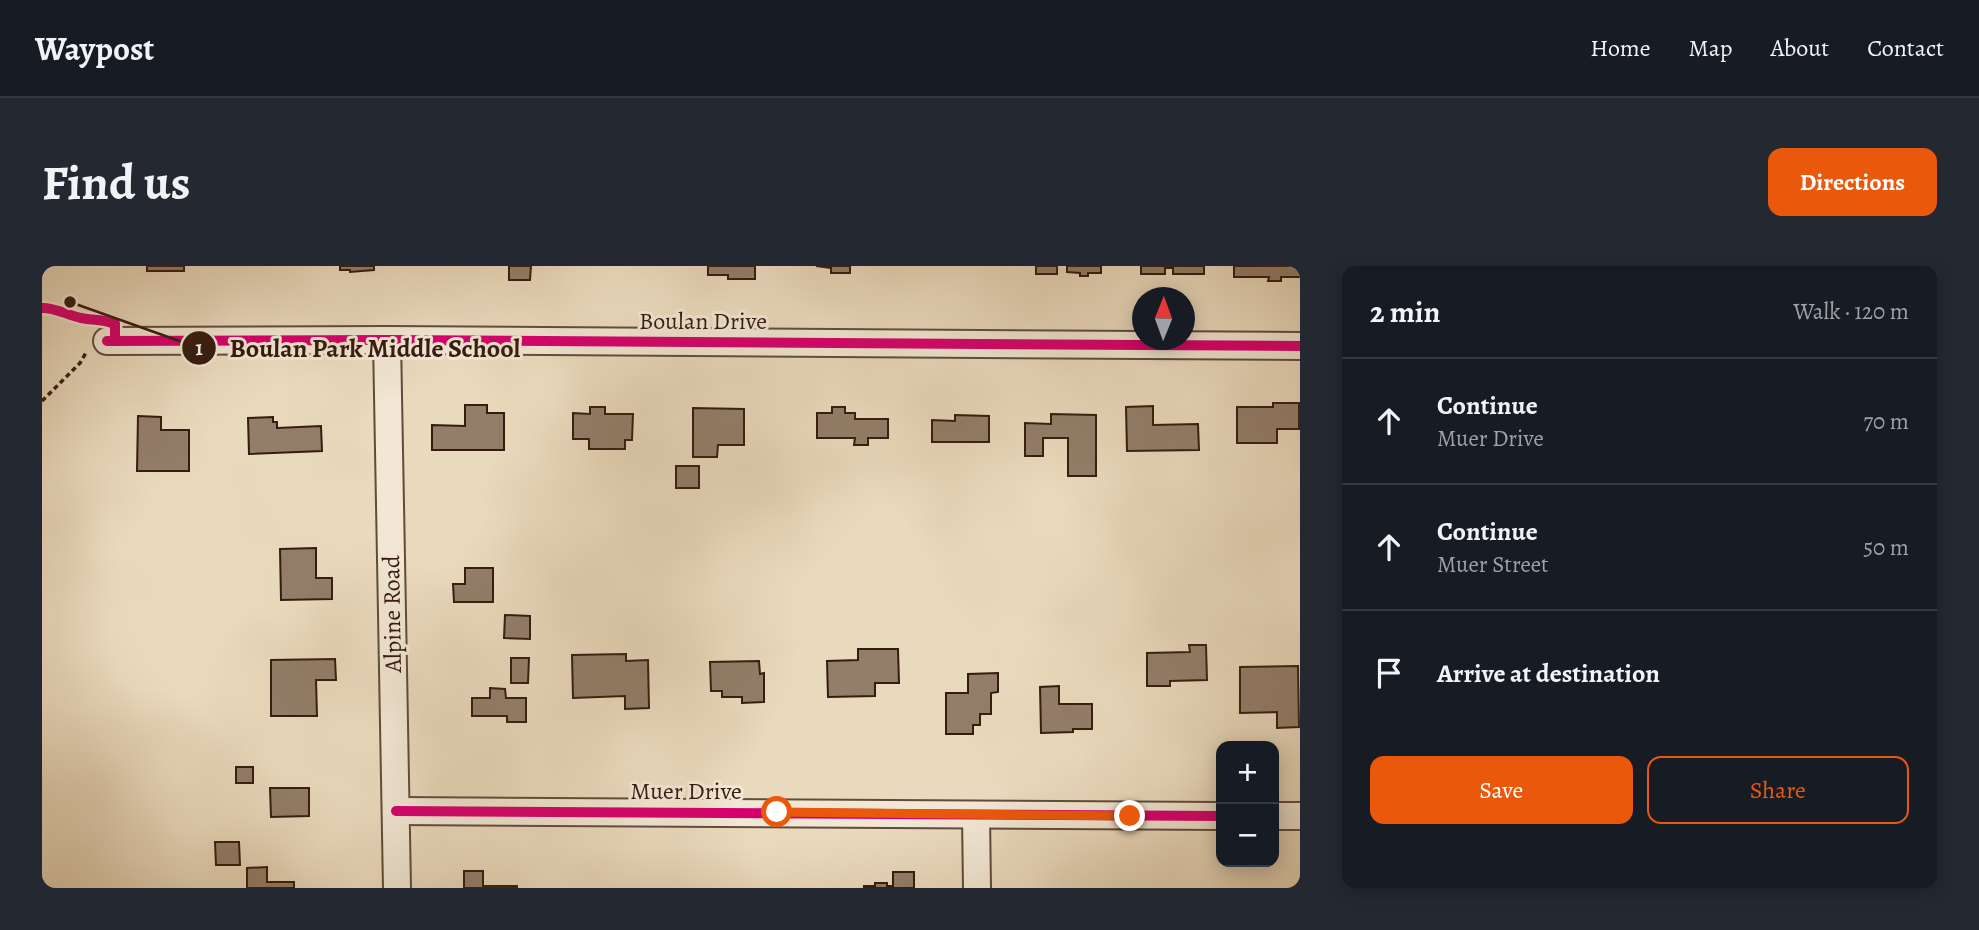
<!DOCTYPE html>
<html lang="en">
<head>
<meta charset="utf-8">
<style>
	:root { --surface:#171b24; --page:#242831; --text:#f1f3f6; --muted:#9ea1a6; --line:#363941; --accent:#ea580c }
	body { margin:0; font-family:Alegreya,serif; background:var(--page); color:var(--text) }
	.controls { position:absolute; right:21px; bottom:21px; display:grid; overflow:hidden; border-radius:14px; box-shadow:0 4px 18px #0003 }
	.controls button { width:63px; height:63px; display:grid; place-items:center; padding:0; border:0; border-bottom:2px solid var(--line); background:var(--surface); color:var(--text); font:35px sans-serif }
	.compass { position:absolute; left:1090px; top:21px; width:63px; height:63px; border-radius:50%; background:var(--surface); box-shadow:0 4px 18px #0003; rotate:1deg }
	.stop { position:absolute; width:21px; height:21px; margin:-16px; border:5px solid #ea580c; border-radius:50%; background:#fff }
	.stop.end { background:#ea580c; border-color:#fff; box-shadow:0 2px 7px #0008 }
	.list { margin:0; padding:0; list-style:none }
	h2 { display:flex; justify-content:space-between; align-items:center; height:91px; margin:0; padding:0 28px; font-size:30px }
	h2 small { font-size:23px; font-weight:400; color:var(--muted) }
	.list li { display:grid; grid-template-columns:46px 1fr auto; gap:21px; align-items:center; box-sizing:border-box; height:126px; padding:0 28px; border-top:2px solid var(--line) }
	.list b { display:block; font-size:26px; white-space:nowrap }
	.list p { margin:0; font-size:23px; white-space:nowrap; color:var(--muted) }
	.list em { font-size:23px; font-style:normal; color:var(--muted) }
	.actions { display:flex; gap:14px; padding:21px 28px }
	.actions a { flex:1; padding:16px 0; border:2px solid var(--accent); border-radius:14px; text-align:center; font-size:24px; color:var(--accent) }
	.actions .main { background:var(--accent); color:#fff }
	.icon { flex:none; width:38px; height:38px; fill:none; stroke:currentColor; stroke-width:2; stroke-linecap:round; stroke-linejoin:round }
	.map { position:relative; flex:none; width:1258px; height:622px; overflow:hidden; border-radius:14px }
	header { display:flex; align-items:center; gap:42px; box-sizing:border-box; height:98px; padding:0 35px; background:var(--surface); border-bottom:2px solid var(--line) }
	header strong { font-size:33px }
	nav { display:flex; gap:38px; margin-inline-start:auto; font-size:24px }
	.intro { display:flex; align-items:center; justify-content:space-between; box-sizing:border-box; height:168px; padding:0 42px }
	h1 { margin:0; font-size:49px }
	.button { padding:18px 32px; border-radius:14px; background:var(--accent); color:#fff; font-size:24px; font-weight:700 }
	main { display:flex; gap:42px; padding:0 42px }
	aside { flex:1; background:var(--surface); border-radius:14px; box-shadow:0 4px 18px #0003 }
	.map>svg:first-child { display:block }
	.building { fill:#937e6a; stroke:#351b10; stroke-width:2 }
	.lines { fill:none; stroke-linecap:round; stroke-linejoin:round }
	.minor-casing { stroke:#624b3b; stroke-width:30 }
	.path { stroke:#351b10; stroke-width:3.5; stroke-dasharray:5 3.5; stroke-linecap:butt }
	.minor { stroke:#f1e7d4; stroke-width:26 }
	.cycleway-casing { stroke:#f1e7d4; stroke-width:15 }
	.cycleway { stroke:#d6006c; stroke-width:10 }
	.route { stroke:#ea580c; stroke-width:9 }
	.labels { text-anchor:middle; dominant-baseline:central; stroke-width:6; stroke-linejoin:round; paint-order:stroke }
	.street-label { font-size:24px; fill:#351b10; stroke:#f1e7d4 }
	.leader { fill:none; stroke:#351b10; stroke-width:2.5 }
	.callout-dot { fill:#351b10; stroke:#f1e7d4; stroke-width:2.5 }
	.mark-label { font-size:21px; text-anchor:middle; font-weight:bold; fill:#fff }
	.callout-label { font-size:26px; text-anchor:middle; font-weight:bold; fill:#351b10; stroke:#f1e7d4; stroke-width:6; stroke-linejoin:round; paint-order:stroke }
</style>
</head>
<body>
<header>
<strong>Waypost</strong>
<nav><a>Home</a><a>Map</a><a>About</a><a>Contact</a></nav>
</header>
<div class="intro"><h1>Find us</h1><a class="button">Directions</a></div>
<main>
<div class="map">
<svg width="1258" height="622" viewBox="0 0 1258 622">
	<rect width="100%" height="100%" fill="#eadabd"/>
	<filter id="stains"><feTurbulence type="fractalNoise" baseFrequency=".00286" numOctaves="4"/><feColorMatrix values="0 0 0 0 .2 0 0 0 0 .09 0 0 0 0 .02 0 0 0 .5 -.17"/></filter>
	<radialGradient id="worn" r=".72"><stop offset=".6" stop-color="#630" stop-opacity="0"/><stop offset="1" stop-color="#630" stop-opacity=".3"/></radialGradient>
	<g class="building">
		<rect x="105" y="0" width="37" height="5"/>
		<polygon points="298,0 332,0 332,4 308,6 308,4 298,4"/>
		<polygon points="467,0 489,0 488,14 467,14"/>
		<polygon points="666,0 713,0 713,13 686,13 686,9 666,9"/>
		<polygon points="774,0 808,0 808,7 789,7 789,2"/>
		<rect x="994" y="0" width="21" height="8"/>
		<polygon points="1025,0 1059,0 1059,7 1046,7 1046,10 1038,10 1038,7 1025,6"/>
		<polygon points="1099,0 1162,0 1162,8 1131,8 1131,2 1123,2 1123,8 1099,8"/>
		<polygon points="1192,0 1258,0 1258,11 1239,11 1239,15 1226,15 1227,11 1192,11"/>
		<polygon points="1231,137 1257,137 1257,163 1235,163 1235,177 1195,177 1195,141 1231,141"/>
		<polygon points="423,139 445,139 445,147 462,147 462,184 390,184 390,159 423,160"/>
		<polygon points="1111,140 1111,159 1156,158 1157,184 1085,185 1084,141"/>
		<polygon points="548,141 563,141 563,148 591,148 590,174 583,174 583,183 547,183 547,173 531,173 531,147 548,148"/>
		<polygon points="790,141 803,141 803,147 813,147 813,153 846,153 846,172 826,172 826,179 812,179 813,172 775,172 775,147 790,147"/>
		<polygon points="651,142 702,143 702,179 676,179 675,191 651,191"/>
		<polygon points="1009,148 1054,149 1054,210 1026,210 1026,172 1001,172 1001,190 983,190 983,157 1009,158"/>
		<polygon points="913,149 947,150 947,176 890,176 890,154 913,155"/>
		<polygon points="96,150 119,151 119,164 147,164 147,205 95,205"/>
		<polygon points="231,151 231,156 235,156 235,162 279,160 280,185 207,188 206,152"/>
		<rect x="634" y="200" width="23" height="22"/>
		<polygon points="274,282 274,312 290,312 290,333 239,334 238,283"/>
		<polygon points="423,302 451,302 451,336 412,336 411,318 423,318"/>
		<polygon points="463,349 488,350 488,373 462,372"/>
		<polygon points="1147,379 1164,379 1165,414 1128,415 1128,420 1105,420 1105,387 1148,386"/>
		<polygon points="816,383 856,383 857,417 833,417 833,430 786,431 785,395 816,394"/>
		<polygon points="584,388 584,395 606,394 607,442 583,443 583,430 531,432 530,389"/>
		<polygon points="469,392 487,392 486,417 469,417"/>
		<polygon points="293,393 294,414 274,414 275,450 229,450 229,394"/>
		<polygon points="717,395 718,408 722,407 722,436 700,437 700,431 680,431 680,425 669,425 668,396"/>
		<polygon points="1256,400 1257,461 1235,462 1235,446 1198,447 1198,401"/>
		<polygon points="956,407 956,426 949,427 949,448 938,448 938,459 931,459 931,468 904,468 904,427 926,427 926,408"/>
		<polygon points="1017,420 1017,438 1050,438 1050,463 1031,463 1031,466 999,467 998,421"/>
		<polygon points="448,422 463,423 464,432 484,432 484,456 465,456 465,450 430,450 430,432 448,432"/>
		<rect x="194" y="501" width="17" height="16"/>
		<polygon points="228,522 267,522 267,550 229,551"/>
		<polygon points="173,576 197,576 198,599 174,599"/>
		<polygon points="225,601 225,616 252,616 252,622 205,622 205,602"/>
		<polygon points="422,605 441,605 441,620 475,620 475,622 422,622"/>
		<polygon points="851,606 872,606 872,622 822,622 822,620 833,620 833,617 845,617 845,620 851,620"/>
	</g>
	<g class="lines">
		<g class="minor-casing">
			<g id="minor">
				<polyline points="345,74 355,622"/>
				<polyline points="65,75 345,74 1258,80"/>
				<polyline points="354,545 1179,550"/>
				<polyline points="934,549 935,622"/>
				<polyline points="1232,550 1258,550"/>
			</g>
		</g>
		<polyline class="path" points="0,135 38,97 45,85"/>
		<use href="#minor" class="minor"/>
		<g class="cycleway-casing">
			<g id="cycleway">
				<path d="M0,42C15,42 25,49 39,52C53,55 58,52 73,58V75"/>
				<polyline points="65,75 345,74 1258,80"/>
				<polyline points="354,545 1179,550"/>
			</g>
		</g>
		<use href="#cycleway" class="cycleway"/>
	</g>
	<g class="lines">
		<polyline class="route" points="735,546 1088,550"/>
	</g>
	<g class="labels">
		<g class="street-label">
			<text x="661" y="55">Boulan Drive</text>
			<text transform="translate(350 348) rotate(-91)">Alpine Road</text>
			<text x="644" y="525">Muer Drive</text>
		</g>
	</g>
	<path class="leader" d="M28 36L157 82"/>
	<g class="callout-dot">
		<circle cx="28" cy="36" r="7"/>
		<circle cx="157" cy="82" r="18"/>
	</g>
	<g class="mark-label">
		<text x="157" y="89">1</text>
	</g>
	<g class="callout-label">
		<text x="333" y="91">Boulan Park Middle School</text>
	</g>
	<rect width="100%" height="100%" filter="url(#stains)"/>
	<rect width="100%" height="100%" fill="url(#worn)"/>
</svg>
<div class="controls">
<button>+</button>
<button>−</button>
</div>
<svg class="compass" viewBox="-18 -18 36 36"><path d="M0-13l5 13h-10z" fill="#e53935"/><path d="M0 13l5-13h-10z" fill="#9ea1a6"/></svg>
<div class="stop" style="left:735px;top:546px"></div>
<div class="stop end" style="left:1088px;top:550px"></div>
</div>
<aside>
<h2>2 min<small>Walk · 120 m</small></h2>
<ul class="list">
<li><svg class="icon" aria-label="ahead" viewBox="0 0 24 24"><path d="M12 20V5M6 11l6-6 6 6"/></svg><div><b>Continue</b><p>Muer Drive</p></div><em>70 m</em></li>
<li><svg class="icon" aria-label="ahead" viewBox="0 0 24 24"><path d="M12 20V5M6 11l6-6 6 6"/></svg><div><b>Continue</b><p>Muer Street</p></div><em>50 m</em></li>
<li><svg class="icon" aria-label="arrive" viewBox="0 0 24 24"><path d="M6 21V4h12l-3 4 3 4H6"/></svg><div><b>Arrive at destination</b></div></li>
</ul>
<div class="actions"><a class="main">Save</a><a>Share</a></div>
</aside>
</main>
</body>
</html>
